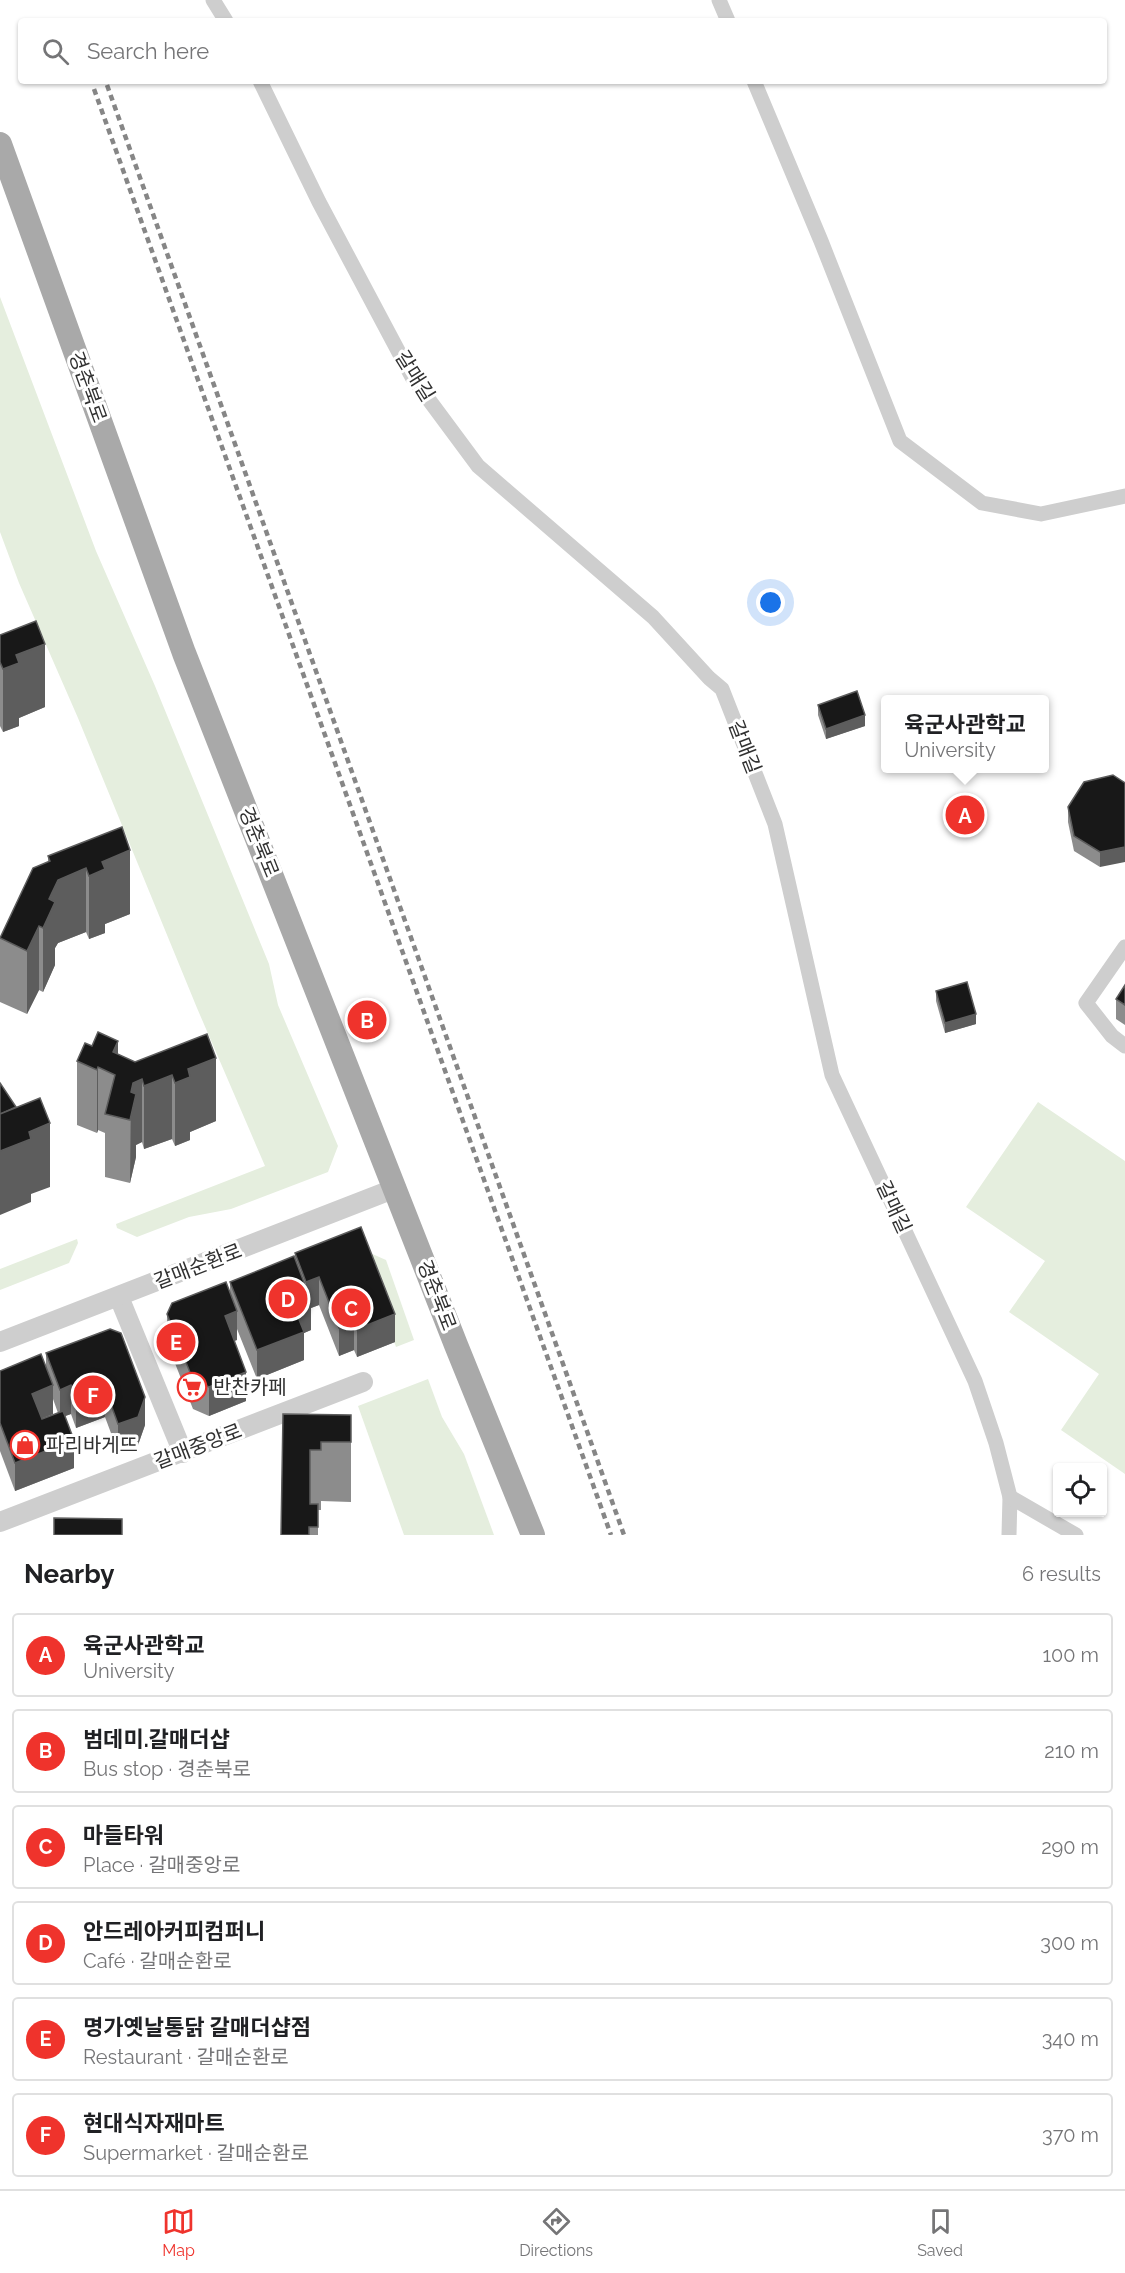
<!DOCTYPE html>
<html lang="en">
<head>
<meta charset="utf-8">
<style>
	:root { --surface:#fff; --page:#f6f6f6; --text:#202124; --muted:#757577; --line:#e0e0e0; --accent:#ef332c }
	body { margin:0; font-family:Raleway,"Noto Sans KR",sans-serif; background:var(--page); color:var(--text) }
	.controls { position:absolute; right:18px; bottom:18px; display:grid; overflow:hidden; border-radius:6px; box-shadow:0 2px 4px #0004 }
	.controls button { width:54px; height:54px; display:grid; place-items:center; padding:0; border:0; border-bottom:2px solid var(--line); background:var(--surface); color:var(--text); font:30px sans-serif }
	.you { position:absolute; left:771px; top:603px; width:21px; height:21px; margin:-15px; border:4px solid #fff; border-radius:50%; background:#1a73e8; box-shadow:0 0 0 9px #1a73e833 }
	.badge { display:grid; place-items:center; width:39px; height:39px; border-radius:50%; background:var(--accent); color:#fff; font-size:20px; font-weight:700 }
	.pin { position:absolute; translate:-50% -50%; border:3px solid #fff; box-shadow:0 2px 6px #0006 }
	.popup { position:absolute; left:881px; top:695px; width:168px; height:78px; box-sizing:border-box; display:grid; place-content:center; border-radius:6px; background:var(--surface); filter:drop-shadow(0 2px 4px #0005); font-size:20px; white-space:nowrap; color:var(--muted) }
	.popup b { font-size:22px; color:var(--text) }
	.popup::after { content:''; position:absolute; left:50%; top:100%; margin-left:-12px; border:12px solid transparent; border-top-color:var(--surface) }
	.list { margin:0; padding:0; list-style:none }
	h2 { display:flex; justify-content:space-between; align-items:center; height:78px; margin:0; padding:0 24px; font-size:26px }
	h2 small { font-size:20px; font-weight:400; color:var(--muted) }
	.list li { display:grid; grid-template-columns:39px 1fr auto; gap:18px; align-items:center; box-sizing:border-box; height:84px; margin:0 12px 12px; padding:0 12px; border:2px solid var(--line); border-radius:6px }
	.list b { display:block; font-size:22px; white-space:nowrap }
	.list p { margin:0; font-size:20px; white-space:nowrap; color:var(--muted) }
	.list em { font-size:20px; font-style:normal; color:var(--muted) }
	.icon { flex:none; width:33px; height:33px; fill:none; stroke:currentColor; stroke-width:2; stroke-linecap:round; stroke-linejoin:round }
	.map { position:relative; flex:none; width:1125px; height:1535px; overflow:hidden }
	.search { position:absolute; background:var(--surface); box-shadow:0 2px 4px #0004; left:18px; right:18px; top:18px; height:66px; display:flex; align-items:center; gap:15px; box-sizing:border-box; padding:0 21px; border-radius:6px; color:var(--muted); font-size:22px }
	.sheet { height:654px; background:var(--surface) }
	nav { display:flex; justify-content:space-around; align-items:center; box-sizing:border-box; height:84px; border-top:2px solid var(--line); background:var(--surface); font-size:16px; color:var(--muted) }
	nav a { display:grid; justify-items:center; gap:3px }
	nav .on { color:var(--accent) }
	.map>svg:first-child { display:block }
	.green { fill:#e5eede }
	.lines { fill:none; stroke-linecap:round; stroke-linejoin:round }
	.minor { stroke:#cecece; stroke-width:15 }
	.tertiary { stroke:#cecece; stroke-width:20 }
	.primary { stroke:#a9a9a9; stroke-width:24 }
	.rail { stroke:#868686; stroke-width:4.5; stroke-dasharray:6 4.5; stroke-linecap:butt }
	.wall { fill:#8c8c8c; fill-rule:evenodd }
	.shaded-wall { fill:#5d5d5d }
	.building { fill:#181818; stroke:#5d5d5d; stroke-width:1.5 }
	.labels { text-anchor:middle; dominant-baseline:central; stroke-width:6; stroke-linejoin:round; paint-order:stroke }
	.street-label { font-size:20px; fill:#313131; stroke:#fff }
	.poi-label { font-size:20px; fill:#313131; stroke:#fff; text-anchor:start }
</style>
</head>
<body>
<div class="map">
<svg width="1125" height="1535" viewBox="0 0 1125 1535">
	<rect width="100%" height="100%" fill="#fff"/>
	<g class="green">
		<polygon points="0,297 96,551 155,686 269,964 278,1005 338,1146 328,1172 231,1209 189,1217 137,1237 117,1228 116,1224 265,1166 197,1008 78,718 19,583 0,532"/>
		<polygon points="1038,1102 1125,1161 1125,1474 1061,1430 1099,1374 1009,1312 1045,1261 966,1207"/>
		<polygon points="77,1239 78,1243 69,1263 0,1290 0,1269"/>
		<polygon points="361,1249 386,1260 414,1340 396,1347"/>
		<polygon points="428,1379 442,1417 464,1454 494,1535 404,1535 358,1406"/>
	</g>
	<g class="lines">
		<g class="minor">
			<polyline points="213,0 226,21"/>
			<polyline points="719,0 728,21"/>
			<polyline points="260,81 319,202 412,377 478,466 653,617 709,678 722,689 775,824 832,1075 975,1381 996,1443 1010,1497 1009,1535"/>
			<polyline points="754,81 821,241 900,441 982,503 1041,514 1125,496"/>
			<polyline points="1125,947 1086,1003 1112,1036 1125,1046"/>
			<polyline points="1010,1497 1076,1535"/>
		</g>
		<g class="tertiary">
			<polyline points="119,1297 183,1453"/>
			<polyline points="0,1342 396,1188"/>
			<polyline points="0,1522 363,1382"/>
		</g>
		<polyline class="primary" points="0,144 184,653 456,1345 533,1535"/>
		<g class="rail">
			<polyline points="107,85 624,1535"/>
			<polyline points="94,89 611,1535"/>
		</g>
	</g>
	<g class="wall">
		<polygon points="0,635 45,707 19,718 19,726 3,732 0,726"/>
		<polygon points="818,705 865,726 826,739 818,715"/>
		<polygon points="1125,783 1100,867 1074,851 1068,822 1068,807"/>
		<polygon points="122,827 130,914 105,924 105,933 89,939 86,932 58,943 55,948 55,965 43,992 39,990 27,1014 0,1002 0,938 48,862 48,856"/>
		<polygon points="1125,985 1125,1025 1116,1019 1116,999"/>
		<polygon points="936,991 976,1024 945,1033 936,1001"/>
		<polygon points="207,1034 216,1121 190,1132 190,1140 175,1146 172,1139 144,1149 142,1142 136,1145 136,1157 130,1183 105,1177 105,1133 98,1130 97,1133 77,1125 77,1061 118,1054 135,1062"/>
		<polygon points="295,1253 395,1342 357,1357 354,1350 339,1356 319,1305 311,1308 311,1330 304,1333 304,1360 257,1379 237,1329 237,1340 234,1341 246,1401 209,1416 193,1409 167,1343 167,1314 230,1292 230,1282 295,1259"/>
		<path d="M110,1329L145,1425L138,1445L118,1452L105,1417L76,1428L71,1414L65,1416L74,1468L15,1491L0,1451V1371L46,1368V1353ZM53,1399L58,1413L42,1419L53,1414Z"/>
		<polygon points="283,1414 351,1415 351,1502 321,1501 321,1510 318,1510 318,1535 281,1535"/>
	</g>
	<g class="shaded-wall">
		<polygon points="45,644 45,707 19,718 19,726 3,732 3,669 16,655"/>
		<polygon points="865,715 865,726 826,739 826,729"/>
		<polygon points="1125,847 1125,862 1100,867 1100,852"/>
		<polygon points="130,850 130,914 105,924 105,933 89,939 89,876 102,862"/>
		<polygon points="86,868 86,932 58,943 55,948 55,965 43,992 43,928 49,899 58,880"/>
		<polygon points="39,926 39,990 27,1014 27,951"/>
		<polygon points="976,1014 976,1024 945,1033 945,1023"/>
		<polygon points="118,1041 118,1104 113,1052"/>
		<polygon points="216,1058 216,1121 190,1132 190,1140 175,1146 175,1083 188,1069"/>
		<polygon points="98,1067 98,1130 97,1133 97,1070"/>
		<polygon points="172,1075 172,1139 144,1149 144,1086"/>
		<polygon points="142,1079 142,1142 136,1145 136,1157 130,1183 131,1092 133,1083"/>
		<polygon points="50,1123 50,1187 31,1194 31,1202 0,1215 0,1151 29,1132"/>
		<polygon points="319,1277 319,1305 311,1308 311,1330 304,1333 304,1360 257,1379 257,1350 299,1306 306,1303 306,1282"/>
		<polygon points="237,1311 237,1340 225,1344 225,1316"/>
		<polygon points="395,1314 395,1342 357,1357 357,1329"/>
		<polygon points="354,1322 354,1350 339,1356 339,1328"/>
		<polygon points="246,1372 246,1401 209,1416 209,1387"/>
		<polygon points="53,1385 53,1414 32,1422 32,1394"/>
		<polygon points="71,1385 71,1414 60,1418 60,1390"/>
		<polygon points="105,1388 105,1417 76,1428 76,1399"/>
		<polygon points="145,1397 145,1425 138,1445 118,1452 118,1424"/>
		<polygon points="74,1440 74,1468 15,1491 15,1463"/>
	</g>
	<g class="building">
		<polygon points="36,621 45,644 16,655 19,663 3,669 0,662 0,635"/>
		<polygon points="857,691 865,715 826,729 818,705"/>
		<polygon points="1113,775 1125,783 1125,847 1100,852 1074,836 1068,807 1084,782"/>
		<polygon points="122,827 130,850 102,862 105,869 89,876 86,868 58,880 49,899 55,902 43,928 39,926 27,951 0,938 33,868 50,861 48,856"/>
		<polygon points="967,982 976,1014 945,1023 936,991"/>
		<polygon points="1125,985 1125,1005 1116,999"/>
		<polygon points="98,1032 118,1041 113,1052 135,1062 207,1034 216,1058 188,1069 190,1077 175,1083 172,1075 144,1086 142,1079 133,1083 131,1092 136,1094 130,1120 105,1114 115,1075 98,1067 97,1070 77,1061 85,1043 92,1046"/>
		<polygon points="0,1083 16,1107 0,1114"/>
		<polygon points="40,1098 50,1123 29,1132 31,1139 0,1151 0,1114"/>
		<polygon points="361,1227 395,1314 357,1329 354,1322 339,1328 319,1277 306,1282 295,1253"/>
		<polygon points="294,1256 311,1301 299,1306 302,1316 298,1317 304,1332 257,1350 230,1282"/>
		<polygon points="226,1282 237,1311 225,1316 246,1372 209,1387 193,1380 167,1314 172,1303"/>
		<polygon points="110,1329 121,1333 145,1397 138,1417 118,1424 105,1388 76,1399 71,1385 60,1390 46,1353"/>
		<polygon points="41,1354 53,1385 32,1394 42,1419 63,1411 74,1440 15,1463 0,1423 0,1371"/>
		<polygon points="283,1414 351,1415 351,1442 321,1442 321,1450 310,1450 310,1504 318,1504 318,1527 309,1527 309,1535 281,1535"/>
		<polygon points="54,1518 122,1519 122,1535 54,1535"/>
	</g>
	<defs>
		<g id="supermarket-ring" transform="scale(1.5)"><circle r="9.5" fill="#fff" stroke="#ef332c" stroke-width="1.5"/><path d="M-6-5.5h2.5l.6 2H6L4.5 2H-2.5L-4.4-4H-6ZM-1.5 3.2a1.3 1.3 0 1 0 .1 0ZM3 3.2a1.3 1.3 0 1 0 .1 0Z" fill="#ef332c"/></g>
		<g id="shop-ring" transform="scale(1.5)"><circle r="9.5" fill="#fff" stroke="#ef332c" stroke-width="1.5"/><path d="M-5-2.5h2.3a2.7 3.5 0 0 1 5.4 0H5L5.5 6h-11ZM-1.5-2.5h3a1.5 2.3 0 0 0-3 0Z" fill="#ef332c"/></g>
	</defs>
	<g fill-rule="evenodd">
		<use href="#supermarket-ring" x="192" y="1387"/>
		<use href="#shop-ring" x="25" y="1445"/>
	</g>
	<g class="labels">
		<g class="street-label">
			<text transform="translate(415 376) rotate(58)">갈매길</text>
			<text transform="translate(88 387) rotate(70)">경춘북로</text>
			<text transform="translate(745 747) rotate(69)">갈매길</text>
			<text transform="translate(259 842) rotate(68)">경춘북로</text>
			<text transform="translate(894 1207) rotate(65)">갈매길</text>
			<text transform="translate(198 1266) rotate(-21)">갈매순환로</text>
			<text transform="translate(437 1295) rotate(69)">경춘북로</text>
			<text transform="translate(198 1446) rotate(-21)">갈매중앙로</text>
		</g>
		<g class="poi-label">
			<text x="213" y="1387">반찬카페</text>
			<text x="46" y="1445">파리바게뜨</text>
		</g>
	</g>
</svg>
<div class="controls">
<button><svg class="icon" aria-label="locate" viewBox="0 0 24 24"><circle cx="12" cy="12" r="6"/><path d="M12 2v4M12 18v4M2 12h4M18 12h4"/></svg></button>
</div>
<div class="you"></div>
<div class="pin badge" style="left:965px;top:815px">A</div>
<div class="popup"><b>육군사관학교</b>University</div>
<div class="pin badge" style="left:367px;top:1020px">B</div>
<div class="pin badge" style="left:351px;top:1308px">C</div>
<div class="pin badge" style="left:288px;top:1299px">D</div>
<div class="pin badge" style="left:176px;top:1342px">E</div>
<div class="pin badge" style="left:93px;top:1395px">F</div>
<div class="search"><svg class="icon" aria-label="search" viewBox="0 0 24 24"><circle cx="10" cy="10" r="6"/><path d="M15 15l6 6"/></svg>Search here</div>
</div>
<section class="sheet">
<h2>Nearby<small>6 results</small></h2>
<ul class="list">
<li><span class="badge">A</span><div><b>육군사관학교</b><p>University</p></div><em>100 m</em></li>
<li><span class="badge">B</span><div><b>범데미.갈매더샵</b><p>Bus stop · 경춘북로</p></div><em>210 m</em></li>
<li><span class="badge">C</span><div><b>마들타워</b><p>Place · 갈매중앙로</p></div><em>290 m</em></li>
<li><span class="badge">D</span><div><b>안드레아커피컴퍼니</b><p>Café · 갈매순환로</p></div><em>300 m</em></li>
<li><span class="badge">E</span><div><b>명가옛날통닭 갈매더샵점</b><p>Restaurant · 갈매순환로</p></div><em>340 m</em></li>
<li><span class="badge">F</span><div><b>현대식자재마트</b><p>Supermarket · 갈매순환로</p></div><em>370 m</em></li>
</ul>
</section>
<nav>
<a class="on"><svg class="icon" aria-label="map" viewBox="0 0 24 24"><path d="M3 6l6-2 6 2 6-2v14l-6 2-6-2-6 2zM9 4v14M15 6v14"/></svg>Map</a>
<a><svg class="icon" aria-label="directions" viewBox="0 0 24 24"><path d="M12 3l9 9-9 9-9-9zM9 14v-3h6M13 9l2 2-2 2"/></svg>Directions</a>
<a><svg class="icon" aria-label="saved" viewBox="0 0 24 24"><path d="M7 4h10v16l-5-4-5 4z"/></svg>Saved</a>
</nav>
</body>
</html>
